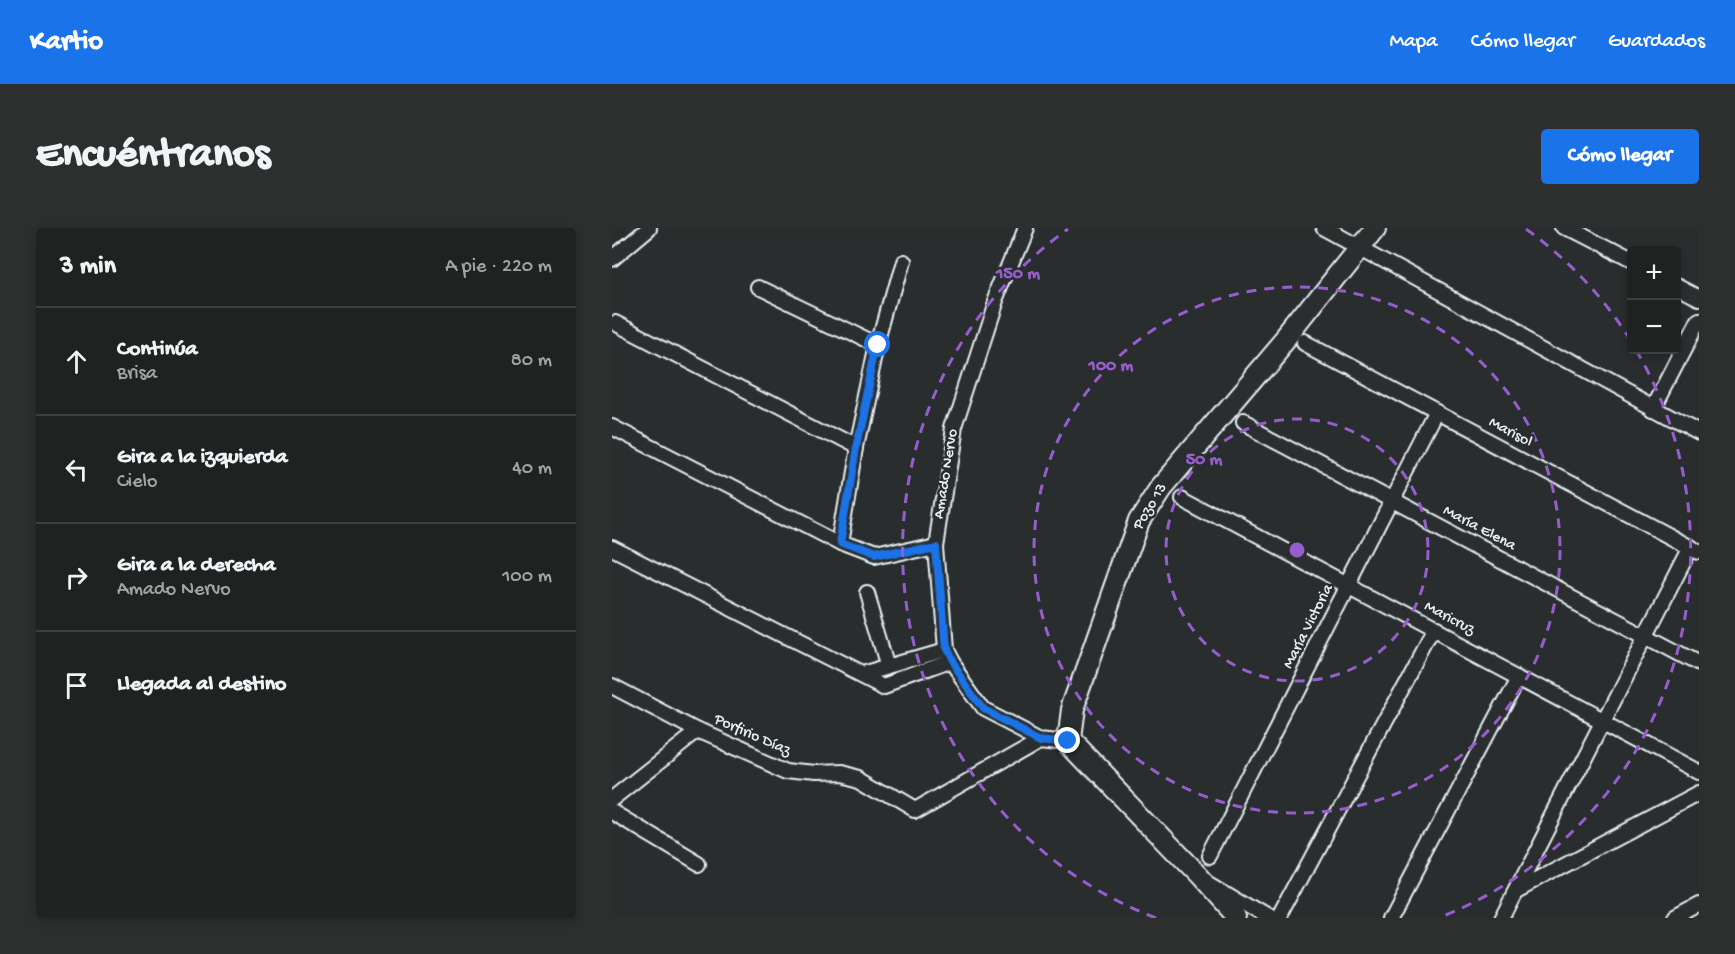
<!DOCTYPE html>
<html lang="es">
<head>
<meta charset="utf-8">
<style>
	:root { --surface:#202222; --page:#2d2f2f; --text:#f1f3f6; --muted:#a2a4a5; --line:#3d3f40; --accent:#1a73e8 }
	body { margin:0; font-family:"Gochi Hand",sans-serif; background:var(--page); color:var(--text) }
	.controls { position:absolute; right:18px; top:18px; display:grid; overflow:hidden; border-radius:6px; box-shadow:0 3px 9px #0003 }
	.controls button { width:54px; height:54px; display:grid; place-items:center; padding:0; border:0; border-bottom:2px solid var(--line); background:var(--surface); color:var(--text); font:30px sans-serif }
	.stop { position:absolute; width:18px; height:18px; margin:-14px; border:4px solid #1a73e8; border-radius:50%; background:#fff }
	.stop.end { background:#1a73e8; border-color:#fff; box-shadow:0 2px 6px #0008 }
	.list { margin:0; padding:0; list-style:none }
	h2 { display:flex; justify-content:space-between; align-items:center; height:78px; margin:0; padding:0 24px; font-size:26px }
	h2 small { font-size:20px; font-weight:400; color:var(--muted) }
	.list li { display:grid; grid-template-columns:39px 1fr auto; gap:18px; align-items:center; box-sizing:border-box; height:108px; padding:0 24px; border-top:2px solid var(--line) }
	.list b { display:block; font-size:22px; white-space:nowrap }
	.list p { margin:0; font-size:20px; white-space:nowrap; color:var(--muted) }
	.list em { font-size:20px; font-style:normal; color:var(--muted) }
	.icon { flex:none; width:33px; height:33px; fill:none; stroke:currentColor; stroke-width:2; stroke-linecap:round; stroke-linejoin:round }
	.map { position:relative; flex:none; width:1087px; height:690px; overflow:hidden; border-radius:6px }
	header { display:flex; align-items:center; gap:36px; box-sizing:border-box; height:84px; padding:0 30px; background:var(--accent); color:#fff }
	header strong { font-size:28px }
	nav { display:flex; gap:33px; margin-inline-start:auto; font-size:21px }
	.intro { display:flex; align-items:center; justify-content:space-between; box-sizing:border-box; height:144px; padding:0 36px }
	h1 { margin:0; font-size:42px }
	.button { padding:15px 27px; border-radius:6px; background:var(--accent); color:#fff; font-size:21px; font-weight:700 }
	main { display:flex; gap:36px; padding:0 36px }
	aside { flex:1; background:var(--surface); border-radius:6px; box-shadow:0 3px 9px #0003 }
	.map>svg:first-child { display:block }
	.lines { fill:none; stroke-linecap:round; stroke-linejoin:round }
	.street-casing { stroke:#e8f1f8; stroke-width:18 }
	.secondary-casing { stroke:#e8f1f8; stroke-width:24 }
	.street { stroke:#2a2d2e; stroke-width:14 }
	.secondary { stroke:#2a2d2e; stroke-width:20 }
	.route { stroke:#1a73e8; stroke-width:8 }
	.ring { fill:none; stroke:#965dcd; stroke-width:3; stroke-dasharray:10 8 }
	.labels { text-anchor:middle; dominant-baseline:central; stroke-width:5; stroke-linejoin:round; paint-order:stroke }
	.street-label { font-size:16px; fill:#e8f1f8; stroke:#2a2d2e }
	.centre { fill:#965dcd; stroke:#2a2d2e; stroke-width:3 }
	.ring-label { font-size:18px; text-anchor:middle; font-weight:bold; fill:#965dcd; stroke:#2a2d2e; stroke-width:5; stroke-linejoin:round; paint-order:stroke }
</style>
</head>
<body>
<header>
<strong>Kartio</strong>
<nav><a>Mapa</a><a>Cómo llegar</a><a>Guardados</a></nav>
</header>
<div class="intro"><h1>Encuéntranos</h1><a class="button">Cómo llegar</a></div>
<main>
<aside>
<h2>3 min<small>A pie · 220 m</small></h2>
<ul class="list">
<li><svg class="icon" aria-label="ahead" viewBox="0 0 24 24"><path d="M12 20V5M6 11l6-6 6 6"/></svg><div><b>Continúa</b><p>Brisa</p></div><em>80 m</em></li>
<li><svg class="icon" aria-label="left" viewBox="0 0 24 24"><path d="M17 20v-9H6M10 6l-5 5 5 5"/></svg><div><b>Gira a la izquierda</b><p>Cielo</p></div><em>40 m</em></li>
<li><svg class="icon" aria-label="right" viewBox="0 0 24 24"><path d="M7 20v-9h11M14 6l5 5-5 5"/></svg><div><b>Gira a la derecha</b><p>Amado Nervo</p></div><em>100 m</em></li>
<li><svg class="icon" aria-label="arrive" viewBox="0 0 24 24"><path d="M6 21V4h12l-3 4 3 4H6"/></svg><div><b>Llegada al destino</b></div></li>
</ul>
</aside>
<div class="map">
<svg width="1087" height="690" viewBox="0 0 1087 690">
	<rect width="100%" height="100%" fill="#2a2d2e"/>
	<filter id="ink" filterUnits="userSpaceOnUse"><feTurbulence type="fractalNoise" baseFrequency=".0167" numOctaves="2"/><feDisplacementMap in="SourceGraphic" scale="12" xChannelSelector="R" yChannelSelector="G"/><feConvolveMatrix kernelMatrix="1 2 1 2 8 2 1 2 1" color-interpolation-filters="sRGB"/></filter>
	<g filter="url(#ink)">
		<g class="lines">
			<g class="street-casing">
				<g id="street">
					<polyline points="413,0 383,74 342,201 324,315 332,422 338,434 371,480 429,510 456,513"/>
					<polyline points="712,0 1087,205"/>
					<polyline points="952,0 1020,35"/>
					<polyline points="0,31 37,0"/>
					<polyline points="1064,58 1087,70"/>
					<polyline points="146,59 266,117"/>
					<polyline points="3,95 244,220"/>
					<polyline points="693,115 1087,324"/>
					<polyline points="1041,181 1087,92"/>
					<polyline points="631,195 1087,436"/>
					<polyline points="0,199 228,316 262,329 324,315"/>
					<polyline points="570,269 1087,544"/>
					<polyline points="228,316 244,220 266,117 289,33"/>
					<polyline points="0,320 272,458 338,434"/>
					<polyline points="255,364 277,438"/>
					<polyline points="250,446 332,422"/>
					<polyline points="0,458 86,503 176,543 202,546 227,545 249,550 303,582 429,510"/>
					<polyline points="0,571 86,503"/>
					<polyline points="0,584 87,636"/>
					<polyline points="598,628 825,185"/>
					<polyline points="599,656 656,690"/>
					<polyline points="904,662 1087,565"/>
					<polyline points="668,690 822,402"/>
					<polyline points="779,690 907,448"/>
					<polyline points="889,690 1079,319"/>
					<polyline points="1063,690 1087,677"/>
				</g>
			</g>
			<g class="secondary-casing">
				<polyline id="secondary" points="624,690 586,648 456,513 460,482 527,293 549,259 675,111 763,0"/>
			</g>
			<use href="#street" class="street"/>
			<use href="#secondary" class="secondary"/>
		</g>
	</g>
	<g class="lines" filter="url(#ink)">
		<polyline class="route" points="266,117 244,220 228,316 262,329 324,315 332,422 338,434 371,480 429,510 456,513"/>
	</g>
	<g class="ring">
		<circle cx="685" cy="322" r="131"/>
		<circle cx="685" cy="322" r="263"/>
		<path d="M544 690A394 394 0 0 1 456 1M914 1A394 394 0 0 1 1019 113M1024 122A394 394 0 0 1 826 690"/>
	</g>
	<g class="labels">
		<g class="street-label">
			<text transform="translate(898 205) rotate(28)">Marisol</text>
			<text transform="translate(335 246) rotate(-81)">Amado Nervo</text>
			<text transform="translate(539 279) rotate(-59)">Pozo 13</text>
			<text transform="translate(867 301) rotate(28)">María Elena</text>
			<text transform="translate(837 391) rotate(28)">Maricruz</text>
			<text transform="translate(697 399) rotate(-63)">María Victoria</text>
			<text transform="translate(140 508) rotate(24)">Porfirio Díaz</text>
		</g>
	</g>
	<circle cx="685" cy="322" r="9" class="centre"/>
	<g class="ring-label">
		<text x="406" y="50">150 m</text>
		<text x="499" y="142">100 m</text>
		<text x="592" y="236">50 m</text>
	</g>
</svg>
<div class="controls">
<button>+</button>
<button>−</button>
</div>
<div class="stop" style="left:266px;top:117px"></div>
<div class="stop end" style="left:456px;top:513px"></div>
</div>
</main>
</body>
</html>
